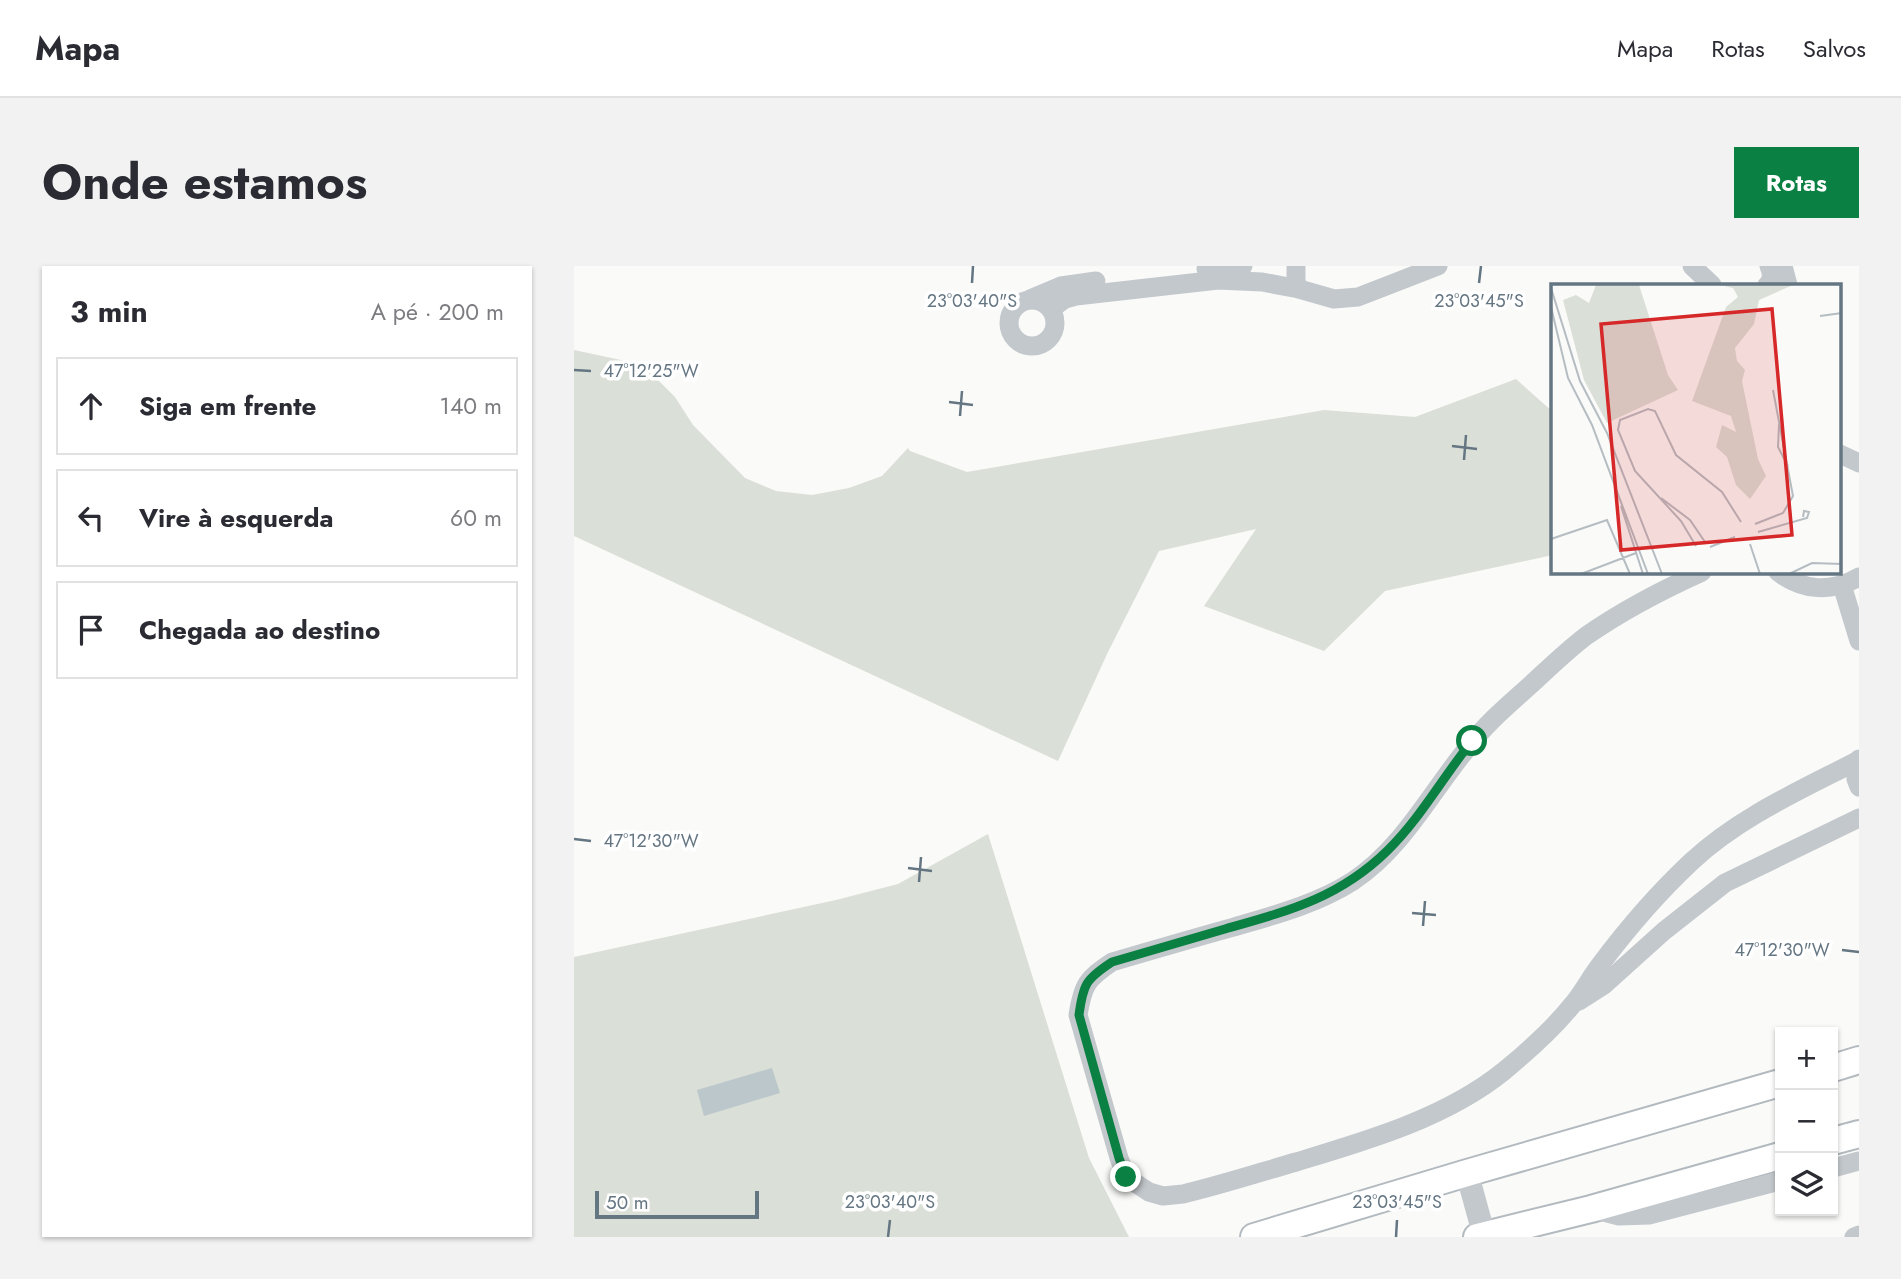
<!DOCTYPE html>
<html lang="pt">
<head>
<meta charset="utf-8">
<style>
	:root { --surface:#fff; --page:#f2f2f3; --text:#2b2b33; --muted:#7c7c81; --line:#e1e1e2; --accent:#0b8043 }
	body { margin:0; font-family:Jost,sans-serif; background:var(--page); color:var(--text) }
	.controls { position:absolute; right:21px; bottom:21px; display:grid; overflow:hidden; border-radius:0px; box-shadow:0 2px 5px #0004 }
	.controls button { width:63px; height:63px; display:grid; place-items:center; padding:0; border:0; border-bottom:2px solid var(--line); background:var(--surface); color:var(--text); font:35px sans-serif }
	.scale { position:absolute; left:21px; bottom:18px; width:164px; box-sizing:border-box; padding-left:7px; border:4px solid #657683; border-top:0; font-size:19px; line-height:24px; white-space:nowrap; color:#657683; -webkit-text-stroke:5px #fff; paint-order:stroke }
	.stop { position:absolute; width:21px; height:21px; margin:-16px; border:5px solid #0b8043; border-radius:50%; background:#fff }
	.stop.end { background:#0b8043; border-color:#fff; box-shadow:0 2px 7px #0008 }
	.list { margin:0; padding:0; list-style:none }
	h2 { display:flex; justify-content:space-between; align-items:center; height:91px; margin:0; padding:0 28px; font-size:30px }
	h2 small { font-size:23px; font-weight:400; color:var(--muted) }
	.list li { display:grid; grid-template-columns:46px 1fr auto; gap:21px; align-items:center; box-sizing:border-box; height:98px; margin:0 14px 14px; padding:0 14px; border:2px solid var(--line); border-radius:0px }
	.list b { display:block; font-size:26px; white-space:nowrap }
	.list em { font-size:23px; font-style:normal; color:var(--muted) }
	.icon { flex:none; width:38px; height:38px; fill:none; stroke:currentColor; stroke-width:2; stroke-linecap:round; stroke-linejoin:round }
	.map { position:relative; flex:none; width:1285px; height:971px; overflow:hidden; border-radius:0px }
	header { display:flex; align-items:center; gap:42px; box-sizing:border-box; height:98px; padding:0 35px; background:var(--surface); border-bottom:2px solid var(--line) }
	header strong { font-size:33px }
	nav { display:flex; gap:38px; margin-inline-start:auto; font-size:24px }
	.intro { display:flex; align-items:center; justify-content:space-between; box-sizing:border-box; height:168px; padding:0 42px }
	h1 { margin:0; font-size:49px }
	.button { padding:18px 32px; border-radius:0px; background:var(--accent); color:#fff; font-size:24px; font-weight:700 }
	main { display:flex; gap:42px; padding:0 42px }
	aside { flex:1; background:var(--surface); border-radius:0px; box-shadow:0 2px 5px #0004 }
	.map>svg:first-child { display:block }
	.green { fill:#dadfd7 }
	.water { fill:#bbc7cb }
	.lines { fill:none; stroke-linecap:round; stroke-linejoin:round }
	.secondary-casing { stroke:#b3babf; stroke-width:30 }
	.minor { stroke:#c3c8cc; stroke-width:19 }
	.tertiary { stroke:#c3c8cc; stroke-width:23 }
	.secondary { stroke:#fff; stroke-width:26 }
	.route { stroke:#0b8043; stroke-width:9 }
	.ticks { fill:none; stroke:#657683; stroke-width:2.5 }
	.inset-road { fill:none; stroke:#b5bdc2; stroke-width:2 }
	.view { fill:#d62828; fill-opacity:0.15; stroke:#d62828; stroke-width:3.5 }
	.inset-edge { fill:none; stroke:#657683; stroke-width:3.5 }
	.ticks-label { font-size:18px; text-anchor:middle; fill:#657683; stroke:#fff; stroke-width:7; stroke-linejoin:round; paint-order:stroke }
</style>
</head>
<body>
<header>
<strong>Mapa</strong>
<nav><a>Mapa</a><a>Rotas</a><a>Salvos</a></nav>
</header>
<div class="intro"><h1>Onde estamos</h1><a class="button">Rotas</a></div>
<main>
<aside>
<h2>3 min<small>A pé · 200 m</small></h2>
<ul class="list">
<li><svg class="icon" aria-label="ahead" viewBox="0 0 24 24"><path d="M12 20V5M6 11l6-6 6 6"/></svg><div><b>Siga em frente</b></div><em>140 m</em></li>
<li><svg class="icon" aria-label="left" viewBox="0 0 24 24"><path d="M17 20v-9H6M10 6l-5 5 5 5"/></svg><div><b>Vire à esquerda</b></div><em>60 m</em></li>
<li><svg class="icon" aria-label="arrive" viewBox="0 0 24 24"><path d="M6 21V4h12l-3 4 3 4H6"/></svg><div><b>Chegada ao destino</b></div></li>
</ul>
</aside>
<div class="map">
<svg width="1285" height="971" viewBox="0 0 1285 971">
	<rect width="100%" height="100%" fill="#fafaf8"/>
	<g class="green">
		<polygon points="0,84 47,94 78,108 101,131 119,159 171,212 202,225 238,229 275,222 308,210 334,182 336,185 393,206 750,144 841,151 942,113 979,146 979,289 811,325 750,385 630,340 682,263 585,285 534,386 484,495 0,270"/>
		<polygon points="414,568 515,892 555,971 0,971 0,691 262,634 324,618"/>
	</g>
	<polygon class="water" points="198,802 206,827 130,850 123,824"/>
	<g class="lines">
		<g class="secondary-casing">
			<g id="secondary">
				<polyline points="1259,802 1285,794"/>
				<polyline points="1259,875 1285,868"/>
				<polyline points="680,971 893,907 1206,817"/>
				<polyline points="903,971 1017,943 1206,890"/>
			</g>
		</g>
		<g class="minor">
			<polyline points="722,0 722,16 725,23"/>
			<polyline points="1118,0 1138,19"/>
			<polyline points="1209,0 1214,19"/>
			<polyline points="632,3 669,0"/>
			<path d="M1193,19C1199,14 1198,7 1195,0"/>
			<polyline points="456,33 487,20 522,15"/>
			<circle cx="458" cy="57" r="23"/>
			<polyline points="477,43 491,33 502,30 644,14 688,16 725,23 760,33 784,31 864,0"/>
			<polyline points="1266,188 1285,197"/>
			<path d="M1128,306C1088,324 1048,345 1012,370C991,386 972,405 952,423C933,440 912,458 896,479C858,524 830,581 779,615C743,638 701,649 660,661C620,672 579,684 538,696C513,713 509,718 504,749L545,892L552,911L575,926L589,930L609,928C647,919 684,907 722,896C792,875 872,852 930,805C953,786 980,762 999,738C1009,726 1016,712 1026,699C1053,663 1084,627 1117,596C1165,551 1227,524 1285,494"/>
			<path d="M1204,306C1229,325 1258,327 1285,311"/>
			<polyline points="1268,319 1285,375"/>
			<polyline points="1285,493 1282,513 1285,521"/>
			<polyline points="1005,735 1030,719 1090,665 1151,617 1285,552"/>
			<polyline points="1259,902 1285,895"/>
			<polyline points="1018,943 1045,950 1075,949 1206,915"/>
			<polyline points="1280,971 1285,969"/>
		</g>
		<polyline class="tertiary" points="893,907 910,969"/>
		<use href="#secondary" class="secondary"/>
	</g>
	<g class="lines">
		<path class="route" d="M552,911L545,892L505,749C509,718 512,713 538,696C576,685 614,674 651,663C714,645 765,632 813,585C846,553 869,511 898,475"/>
	</g>
	<path class="ticks" d="M398,17L399,0M905,17L907,0M0,104L17,105M375,136L399,139M386,150L388,125M878,180L903,183M890,194L892,169M0,573L17,575M334,602L358,605M345,616L347,591M838,647L862,649M849,660L851,635M1268,684L1285,686M314,971L316,954M822,971L823,954"/>
	<g transform="translate(977 18)">
		<rect width="290" height="290" fill="#fafaf8"/>
		<path d="M45,1H88L117,91L127,106L56,139L33,96L12,16L25,11L38,19ZM169,1H242L208,16L203,40L184,64L186,77L194,86L191,97L207,175L215,192L199,215L185,201L176,173L165,163L171,141L185,148L180,132L141,117L175,23L187,13L182,4Z" fill="#dadfd7"/>
		<path class="inset-road" d="M0,4L29,97L56,149L111,290M0,23L17,94L41,141L97,290M269,32L291,29M228,140L227,163L237,182M110,214L139,236L154,258M70,222L92,290M204,240L232,229L242,212L222,106M207,248L256,234L258,228L253,227L252,233M0,255L56,236L79,290M199,260L209,290M145,262L130,237L84,187L67,146L69,136L97,125L104,127L125,171L171,208L190,238M159,263L184,253M30,290L85,269M238,290L261,279L291,280"/>
		<path class="view" d="M221,25L241,251L70,266L50,40Z"/>
		<rect width="290" height="290" class="inset-edge"/>
	</g>
	<g class="ticks-label">
		<text x="398" y="41">23°03'40"S</text>
		<text x="905" y="41">23°03'45"S</text>
		<text x="77" y="111">47°12'25"W</text>
		<text x="77" y="581">47°12'30"W</text>
		<text x="1208" y="690">47°12'30"W</text>
		<text x="316" y="942">23°03'40"S</text>
		<text x="823" y="942">23°03'45"S</text>
	</g>
</svg>
<div class="controls">
<button>+</button>
<button>−</button>
<button><svg class="icon" aria-label="layers" viewBox="0 0 24 24"><path d="M12 4l9 5-9 5-9-5zM3 14l9 5 9-5"/></svg></button>
</div>
<div class="scale">50 m</div>
<div class="stop" style="left:898px;top:475px"></div>
<div class="stop end" style="left:552px;top:911px"></div>
</div>
</main>
</body>
</html>
